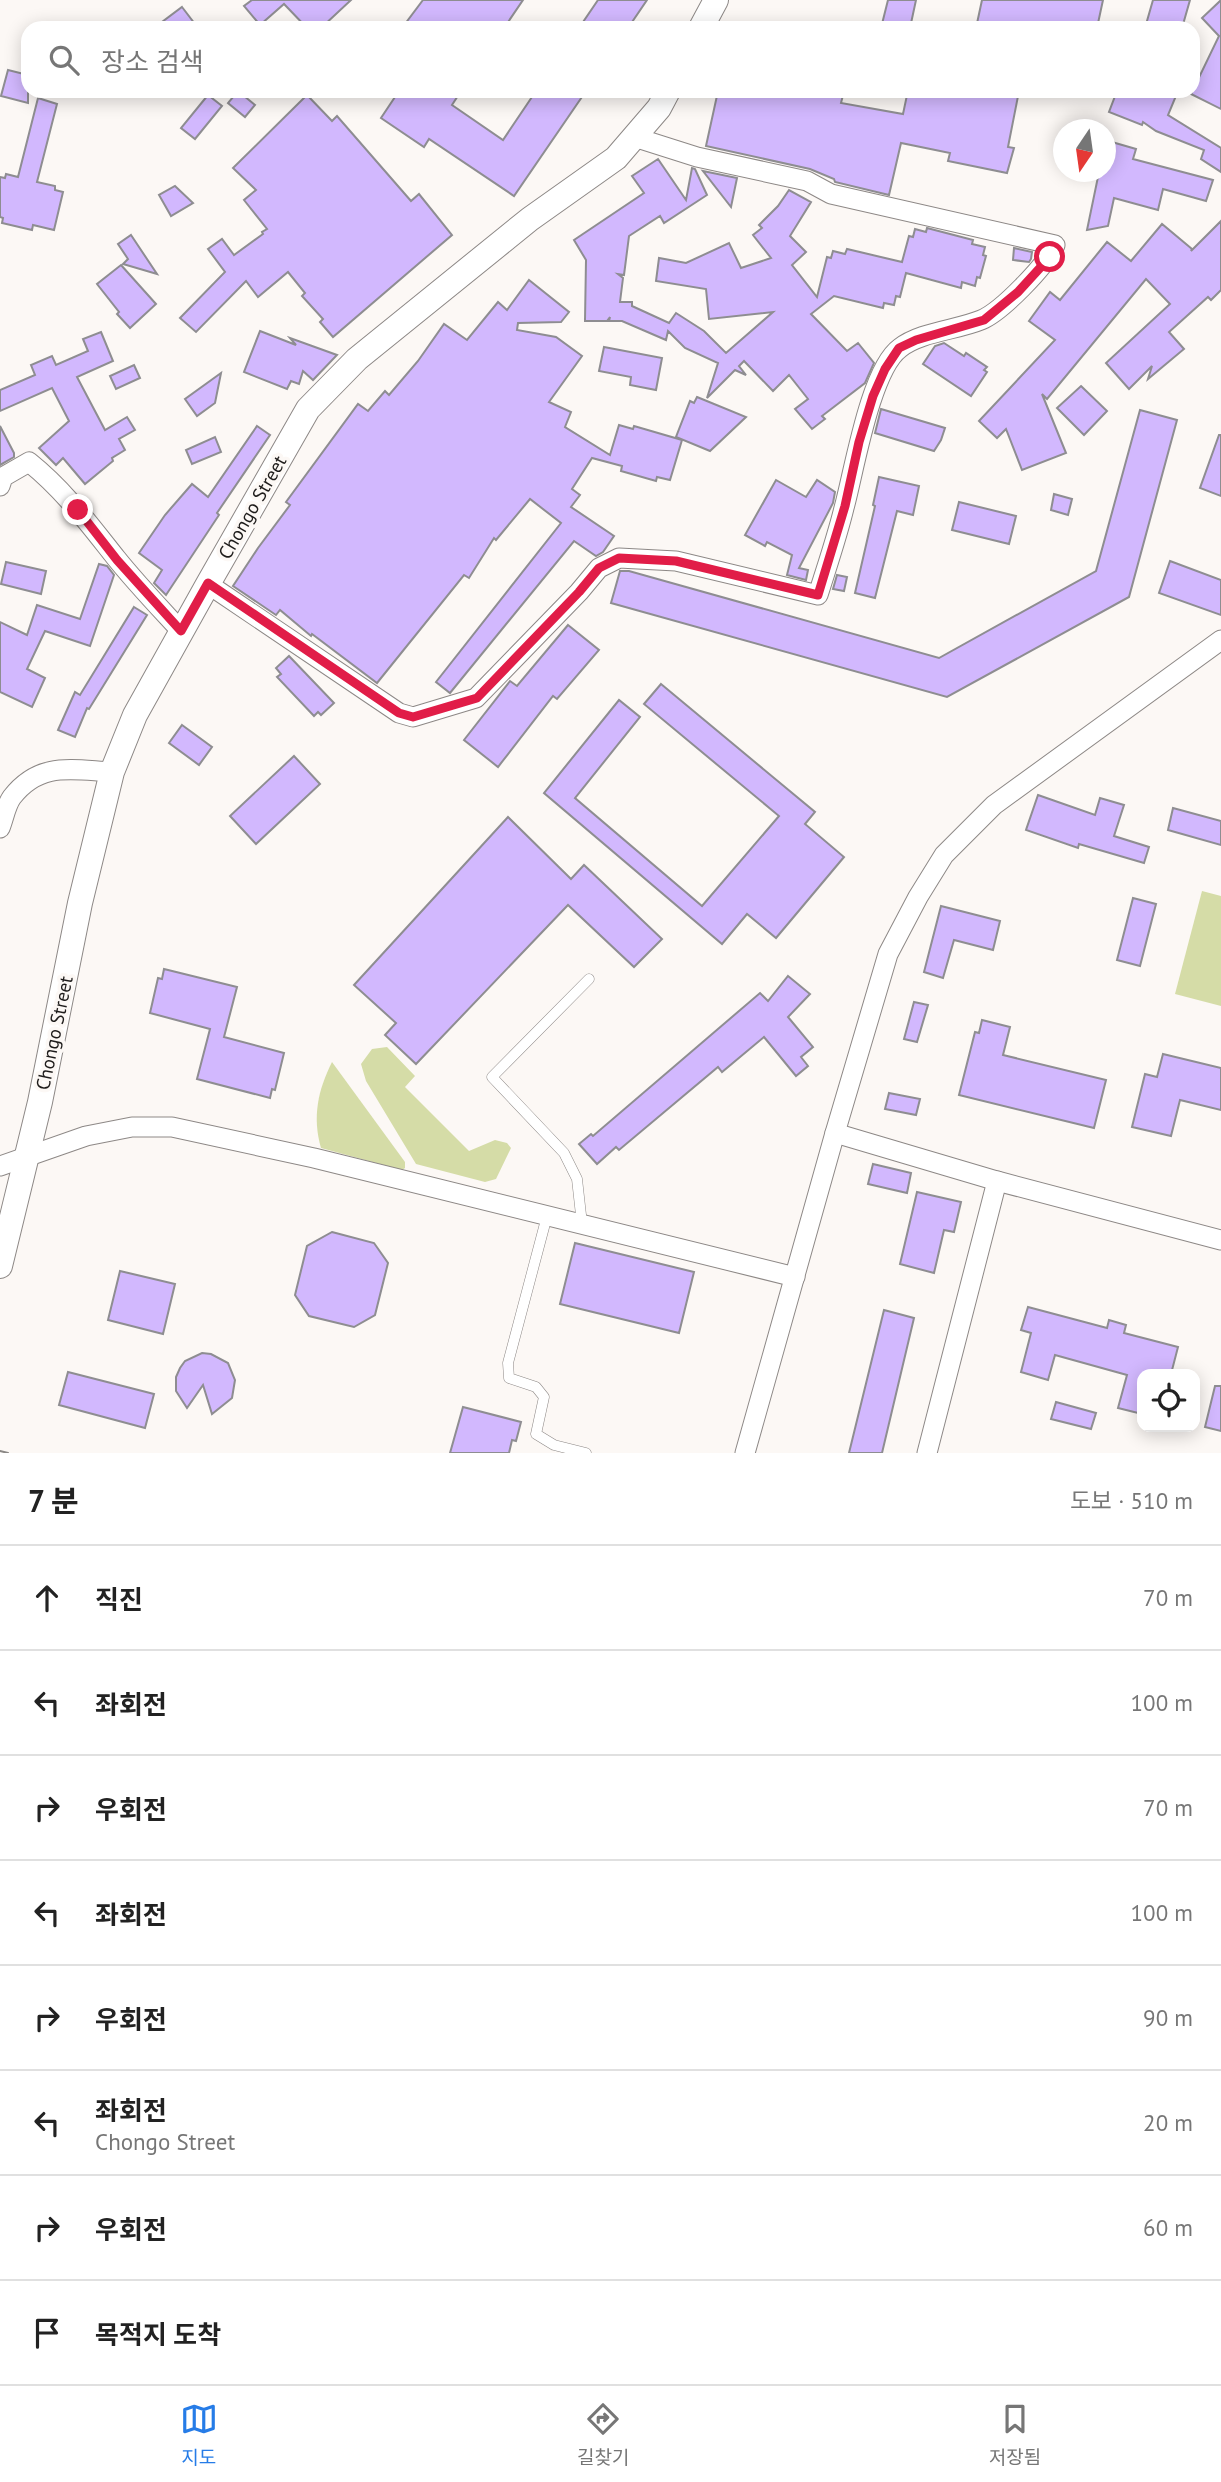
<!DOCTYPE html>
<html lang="ko">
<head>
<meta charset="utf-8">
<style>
	:root { --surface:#fff; --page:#f2f2f2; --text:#222; --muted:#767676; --line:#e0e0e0; --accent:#267ce7 }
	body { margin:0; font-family:"PT Sans","Noto Sans KR",sans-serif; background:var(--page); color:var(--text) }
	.controls { position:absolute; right:21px; bottom:21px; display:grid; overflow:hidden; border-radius:14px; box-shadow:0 4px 18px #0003 }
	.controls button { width:63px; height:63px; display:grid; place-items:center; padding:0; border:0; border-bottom:2px solid var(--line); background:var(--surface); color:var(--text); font:35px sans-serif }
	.compass { position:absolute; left:1053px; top:119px; width:63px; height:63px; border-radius:50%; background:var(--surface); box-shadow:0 4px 18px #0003; rotate:193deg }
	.stop { position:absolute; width:21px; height:21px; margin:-16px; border:5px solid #e11d48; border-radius:50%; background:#fff }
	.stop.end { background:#e11d48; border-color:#fff; box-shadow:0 2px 7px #0008 }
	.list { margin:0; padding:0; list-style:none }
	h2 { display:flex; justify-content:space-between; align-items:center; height:91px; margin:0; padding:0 28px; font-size:30px }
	h2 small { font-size:23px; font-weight:400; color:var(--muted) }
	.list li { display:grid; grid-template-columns:46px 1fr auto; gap:21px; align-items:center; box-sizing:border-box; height:105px; padding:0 28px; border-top:2px solid var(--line) }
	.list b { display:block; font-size:26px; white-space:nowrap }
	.list p { margin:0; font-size:23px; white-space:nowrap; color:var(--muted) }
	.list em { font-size:23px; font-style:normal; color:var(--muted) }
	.icon { flex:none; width:38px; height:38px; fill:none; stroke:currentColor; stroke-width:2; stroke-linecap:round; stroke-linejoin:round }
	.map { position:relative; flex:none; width:1221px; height:1453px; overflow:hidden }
	.search { position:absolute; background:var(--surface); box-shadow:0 4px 18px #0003; left:21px; right:21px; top:21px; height:77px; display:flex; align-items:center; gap:18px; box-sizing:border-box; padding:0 24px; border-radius:21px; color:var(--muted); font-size:26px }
	.sheet { height:931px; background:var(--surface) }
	nav { display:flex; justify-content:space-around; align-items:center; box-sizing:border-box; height:98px; border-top:2px solid var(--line); background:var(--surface); font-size:19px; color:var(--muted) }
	nav a { display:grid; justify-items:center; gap:4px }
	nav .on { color:var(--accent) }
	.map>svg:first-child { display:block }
	.green { fill:#d5dca7 }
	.building { fill:#d2b8fe; stroke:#8e8d91; stroke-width:2 }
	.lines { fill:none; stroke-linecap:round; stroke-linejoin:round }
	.service-casing { stroke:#8d8886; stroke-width:11 }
	.minor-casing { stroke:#8d8886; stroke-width:21 }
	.tertiary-casing { stroke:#8d8886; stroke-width:26 }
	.service { stroke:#fff; stroke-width:10 }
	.minor { stroke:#fff; stroke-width:19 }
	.tertiary { stroke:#fff; stroke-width:24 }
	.tram { stroke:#8a8785; stroke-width:2 }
	.route { stroke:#e11d48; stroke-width:9 }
	.labels { text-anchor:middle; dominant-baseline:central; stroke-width:7; stroke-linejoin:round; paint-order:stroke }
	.street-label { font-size:19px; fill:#1e1c1b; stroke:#fcf8f5 }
</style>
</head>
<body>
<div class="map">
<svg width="1221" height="1453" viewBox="0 0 1221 1453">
	<rect width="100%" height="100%" fill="#fcf8f5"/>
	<g class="green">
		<polygon points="1202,891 1221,896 1221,1006 1175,994"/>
		<polygon points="387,1047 415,1076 405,1087 469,1151 495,1140 507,1143 511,1148 496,1179 485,1182 416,1164 366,1081 361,1064 372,1049"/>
		<path d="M332,1062L405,1162V1168L402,1170L321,1148C312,1117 318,1090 332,1062Z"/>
	</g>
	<g class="building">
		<polygon points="252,0 351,0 321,28 307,28 284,4 260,25 244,6"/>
		<polygon points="423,0 523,0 504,28 402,28"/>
		<polygon points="598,0 647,0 628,28 579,28"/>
		<polygon points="888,0 916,0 910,28 881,28"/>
		<polygon points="982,0 1103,0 1097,28 976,28"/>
		<polygon points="1153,0 1190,0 1182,28 1145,28"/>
		<polygon points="1221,0 1221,109 1191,94 1219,36 1202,18"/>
		<polygon points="182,7 198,28 154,28"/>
		<polygon points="8,70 28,75 28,103 1,96"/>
		<polygon points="238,91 255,105 245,117 228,103"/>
		<polygon points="399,91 461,91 452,105 503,140 536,91 586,91 514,196 429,139 424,147 381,118"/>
		<polygon points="718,91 844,91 841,103 903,114 907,95 916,96 917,91 1019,91 1008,147 1014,148 1007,173 948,161 950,153 901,143 889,195 835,182 834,179 810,169 706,146"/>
		<polygon points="1117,91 1178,91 1168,115 1221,148 1221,172 1201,159 1204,150 1156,131 1143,122 1142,125 1109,112"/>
		<polygon points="208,95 222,106 195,139 181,128"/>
		<polygon points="307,95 332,121 337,116 411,201 419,194 452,235 333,337 320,322 323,319 302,296 305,293 288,272 258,297 246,281 196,332 180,318 225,272 208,249 222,239 234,255 263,234 262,232 267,229 244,200 256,190 233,168"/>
		<polygon points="38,98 57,104 37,182 55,186 55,190 63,192 54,230 33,225 32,230 2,223 3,218 0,217 0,177 5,178 6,174 18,177"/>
		<polygon points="1105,140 1136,149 1133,159 1213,180 1206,201 1163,189 1158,210 1114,198 1108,226 1087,230 1099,172 1105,172"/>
		<polygon points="658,159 686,200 692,168 695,169 707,195 664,223 660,216 629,236 624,275 618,274 623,278 620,302 632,302 632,306 669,323 676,313 704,331 726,353 773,312 709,319 706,289 656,281 659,258 686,263 729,243 741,268 771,258 753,235 762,228 759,225 778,206 789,190 811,202 790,236 806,252 792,265 817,297 827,257 831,258 833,251 845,254 847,249 902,262 909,236 913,237 915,229 926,232 927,228 973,240 972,244 985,247 983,255 986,256 980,278 977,277 975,286 962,282 961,288 906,273 900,297 896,296 894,305 884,303 883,308 834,296 811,314 847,351 858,343 874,363 865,383 822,416 825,419 812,429 795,409 808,399 789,375 773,391 744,361 739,366 746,375 735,370 707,398 718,363 685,348 668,331 666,340 622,321 609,321 610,317 607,321 585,321 586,260 574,240 644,193 632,176"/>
		<polygon points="703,171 737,178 731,207"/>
		<polygon points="175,186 193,203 171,216 159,195"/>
		<polygon points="1221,221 1221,290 1211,300 1208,297 1169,332 1184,349 1148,379 1152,366 1129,389 1106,363 1170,304 1146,279 1047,399 1042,394 1066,453 1022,470 1006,429 997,438 979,421 1055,340 1029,321 1050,292 1060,300 1107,242 1131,261 1162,224 1192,249 1191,251"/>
		<polygon points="131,235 157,274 123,264 128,259 118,244"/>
		<polygon points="1014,248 1032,252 1031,259 1029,262 1013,260"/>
		<polygon points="121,265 156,304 130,328 117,314 119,312 97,284"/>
		<polygon points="529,280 569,312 561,322 518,323 517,330 556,337 582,356 549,402 571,412 565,427 610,455 619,425 633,429 634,426 682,440 670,480 657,477 656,481 621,471 622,466 592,458 572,489 580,495 571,507 614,536 603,552 596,556 574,541 450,693 436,682 561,523 530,499 496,540 494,538 469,578 464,575 377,683 312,634 311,636 280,610 276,615 233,586 258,548 290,505 286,502 358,404 368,411 385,391 389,395 418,361 444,324 467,340 498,302 507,310"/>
		<polygon points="260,331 296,345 290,338 337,355 313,380 303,371 299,384 291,381 287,389 244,372"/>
		<polygon points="101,332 113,361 77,377 105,430 127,417 135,430 119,439 125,450 112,458 113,461 85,484 63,458 56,465 39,448 69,421 52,388 0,411 0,390 35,375 31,365 52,356 56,365 88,351 83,339"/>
		<polygon points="944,343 964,356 966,353 987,367 984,370 987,372 971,396 923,364 935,346"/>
		<polygon points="604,347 662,358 656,390 630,385 631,377 599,371"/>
		<polygon points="134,365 140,378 116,389 110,376"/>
		<polygon points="221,373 215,403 197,416 185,399"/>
		<polygon points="1081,386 1107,411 1084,435 1057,408"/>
		<polygon points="697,397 746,417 710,451 676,437 690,401 694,403"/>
		<polygon points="881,409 945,428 941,440 934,451 875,433"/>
		<polygon points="1140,410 1177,420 1129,597 947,697 611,603 620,571 629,571 939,658 1096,571"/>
		<polygon points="0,426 14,453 14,457 0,465"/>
		<polygon points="257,426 270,435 217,513 219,515 166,595 154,583 162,570 139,553 165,515 192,484 208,497"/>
		<polygon points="1219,435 1221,435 1221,496 1200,488"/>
		<polygon points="215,437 221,452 192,464 186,450"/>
		<polygon points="879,477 919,486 913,515 897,511 875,598 855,593 875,506 873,505"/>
		<polygon points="776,480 806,497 817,480 835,492 833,503 799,568 808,570 806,580 787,575 792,555 767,542 765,546 745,535"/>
		<polygon points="1054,494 1072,499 1068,515 1051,510"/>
		<polygon points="959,502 1016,516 1009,544 952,530"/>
		<polygon points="1170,561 1221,580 1221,615 1159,593"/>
		<polygon points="6,562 46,571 41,594 1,584"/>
		<polygon points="99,564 107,566 114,575 90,646 45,631 27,669 45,678 32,707 0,692 0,622 27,635 37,605 80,619"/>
		<polygon points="837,575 847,577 844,591 833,589"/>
		<polygon points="134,607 147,615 89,709 87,708 75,737 58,730 75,692 80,695"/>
		<polygon points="568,625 599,650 557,699 553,696 498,767 464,740 510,681 517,686"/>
		<polygon points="289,656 334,703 321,715 318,712 314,716 277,677 281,674 276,668"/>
		<polygon points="661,684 815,812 805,824 844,857 776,938 747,914 722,944 544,793 619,700 640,717 575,798 702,906 779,816 644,704"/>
		<polygon points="182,725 212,747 199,765 169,743"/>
		<polygon points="294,756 320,784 256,844 230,816"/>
		<polygon points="1038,795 1095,815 1100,798 1124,805 1114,836 1149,847 1144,863 1079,844 1078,848 1026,830"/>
		<polygon points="1173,808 1221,821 1221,845 1168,830"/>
		<polygon points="508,817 571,879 584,865 662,939 634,967 568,905 416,1064 385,1035 396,1023 354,985"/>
		<polygon points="1133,898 1156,904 1140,966 1117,960"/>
		<polygon points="941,906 1000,921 993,950 954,940 943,978 924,972"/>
		<polygon points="164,969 237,987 224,1037 284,1053 275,1090 272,1089 270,1098 197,1079 210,1029 150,1013 158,978 162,979"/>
		<polygon points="788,976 810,994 788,1017 813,1047 801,1057 808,1066 796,1076 764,1037 722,1072 718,1067 619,1150 616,1147 597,1164 579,1144 591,1134 593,1136 760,993 768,1001"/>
		<polygon points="914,1002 928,1005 917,1042 904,1039"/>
		<polygon points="982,1020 1010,1027 1003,1055 1106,1080 1094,1128 959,1095 975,1032 979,1033"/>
		<polygon points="1163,1054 1221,1068 1221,1110 1180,1100 1171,1136 1132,1127 1145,1074 1157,1077"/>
		<polygon points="889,1093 920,1099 916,1115 885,1109"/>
		<polygon points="873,1164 911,1173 907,1193 868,1184"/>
		<polygon points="917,1192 961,1202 954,1232 944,1230 934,1273 900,1264"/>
		<polygon points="332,1232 374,1243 388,1263 375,1315 354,1327 309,1316 295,1295 307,1246"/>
		<polygon points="575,1243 694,1272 679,1333 560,1304"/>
		<polygon points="120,1271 175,1284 163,1334 108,1320"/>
		<polygon points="1028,1307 1107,1328 1109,1320 1126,1325 1124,1333 1178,1347 1171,1374 1142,1374 1142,1414 1118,1408 1127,1375 1055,1355 1048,1380 1021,1372 1031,1333 1021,1330"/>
		<polygon points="884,1310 914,1318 882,1453 849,1453"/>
		<polygon points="202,1353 211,1354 228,1363 235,1380 232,1398 212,1414 203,1385 187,1408 176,1391 176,1377 180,1368 185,1361"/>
		<polygon points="68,1372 154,1394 145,1428 59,1405"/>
		<polygon points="1215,1386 1221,1386 1221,1431 1205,1427"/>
		<polygon points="1056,1402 1096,1413 1091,1429 1051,1419"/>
		<polygon points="463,1407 521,1422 516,1441 512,1440 509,1453 450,1453"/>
	</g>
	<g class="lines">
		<g class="service-casing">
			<g id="service">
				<polyline points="547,1216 508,1363 509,1378 536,1387 544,1397 536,1434 554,1445 586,1453"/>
				<polyline points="582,1224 577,1179 564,1153 492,1077 589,979"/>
			</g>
		</g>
		<g class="minor-casing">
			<g id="minor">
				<path d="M0,486L3,477L29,462C64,490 89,524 116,558C136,583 159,607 181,631"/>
				<path d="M208,584L399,713L413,717L476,698L579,592L599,568L619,558L676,561L818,595C827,566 837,537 844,508C854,472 870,370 900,348C920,332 957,330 981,320C1001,312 1047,265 1055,245L831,194L807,181L697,157L634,137"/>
				<path d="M0,828C4,818 6,805 12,797C40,761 72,770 112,772"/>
				<polyline points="835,1133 997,1181 1221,1240"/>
				<polyline points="0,1166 86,1136 132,1127 172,1127 314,1158 795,1277"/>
				<polyline points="745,1453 835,1133 888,954 918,897 944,855 994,805 1221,640"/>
				<polyline points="927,1453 997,1181"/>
			</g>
		</g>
		<g class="tertiary-casing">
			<g id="tertiary">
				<polyline points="701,28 716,0"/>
				<polyline points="0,1266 40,1102 80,903 112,772 135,715 208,584 308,409 357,359 530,219 616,158 659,108 668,91"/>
			</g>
		</g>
		<use href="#service" class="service"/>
		<use href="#minor" class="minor"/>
		<use href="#tertiary" class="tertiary"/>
		<polyline class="tram" points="0,1451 8,1453"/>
	</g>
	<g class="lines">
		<polyline class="route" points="78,510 117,560 181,631 208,583 399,713 413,717 477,698 579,592 599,568 619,558 676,561 818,595 845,506 859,442 873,396 885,369 899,348 916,340 984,320 1018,292 1050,257"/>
	</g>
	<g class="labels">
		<g class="street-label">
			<text transform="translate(252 507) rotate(-60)">Chongo Street</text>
			<text transform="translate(54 1033) rotate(-78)">Chongo Street</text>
		</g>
	</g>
</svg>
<div class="controls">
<button><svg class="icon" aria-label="locate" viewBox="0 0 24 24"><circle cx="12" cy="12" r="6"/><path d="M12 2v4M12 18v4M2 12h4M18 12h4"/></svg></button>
</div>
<svg class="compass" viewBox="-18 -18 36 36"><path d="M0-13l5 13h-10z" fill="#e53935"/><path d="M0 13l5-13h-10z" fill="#767676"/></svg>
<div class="stop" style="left:1050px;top:257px"></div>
<div class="stop end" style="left:78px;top:510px"></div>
<div class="search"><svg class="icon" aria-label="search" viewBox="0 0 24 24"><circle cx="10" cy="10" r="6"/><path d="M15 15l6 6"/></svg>장소 검색</div>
</div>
<section class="sheet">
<h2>7 분<small>도보 · 510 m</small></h2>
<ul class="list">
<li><svg class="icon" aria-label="ahead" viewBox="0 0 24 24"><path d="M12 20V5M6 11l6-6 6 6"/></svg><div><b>직진</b></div><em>70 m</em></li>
<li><svg class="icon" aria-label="left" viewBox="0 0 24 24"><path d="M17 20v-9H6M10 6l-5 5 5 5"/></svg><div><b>좌회전</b></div><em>100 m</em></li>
<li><svg class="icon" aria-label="right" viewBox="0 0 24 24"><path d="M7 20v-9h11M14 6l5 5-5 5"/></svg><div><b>우회전</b></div><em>70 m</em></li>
<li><svg class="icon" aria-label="left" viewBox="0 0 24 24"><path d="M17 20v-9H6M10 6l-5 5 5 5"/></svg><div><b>좌회전</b></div><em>100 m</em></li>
<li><svg class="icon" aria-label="right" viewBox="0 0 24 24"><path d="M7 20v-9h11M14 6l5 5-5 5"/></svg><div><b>우회전</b></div><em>90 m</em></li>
<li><svg class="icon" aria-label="left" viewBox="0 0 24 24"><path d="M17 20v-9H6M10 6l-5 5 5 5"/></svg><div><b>좌회전</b><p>Chongo Street</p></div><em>20 m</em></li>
<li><svg class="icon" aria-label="right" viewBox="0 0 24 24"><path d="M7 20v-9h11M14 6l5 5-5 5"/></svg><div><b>우회전</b></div><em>60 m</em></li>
<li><svg class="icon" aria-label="arrive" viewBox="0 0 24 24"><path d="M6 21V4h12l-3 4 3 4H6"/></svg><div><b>목적지 도착</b></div></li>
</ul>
</section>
<nav>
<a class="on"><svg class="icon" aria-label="map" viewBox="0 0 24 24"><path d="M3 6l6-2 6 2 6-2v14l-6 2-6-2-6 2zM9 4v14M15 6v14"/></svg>지도</a>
<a><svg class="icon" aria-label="directions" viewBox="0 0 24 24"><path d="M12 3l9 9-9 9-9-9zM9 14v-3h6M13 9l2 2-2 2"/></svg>길찾기</a>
<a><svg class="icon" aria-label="saved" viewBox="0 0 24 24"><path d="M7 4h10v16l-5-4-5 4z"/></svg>저장됨</a>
</nav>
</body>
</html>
